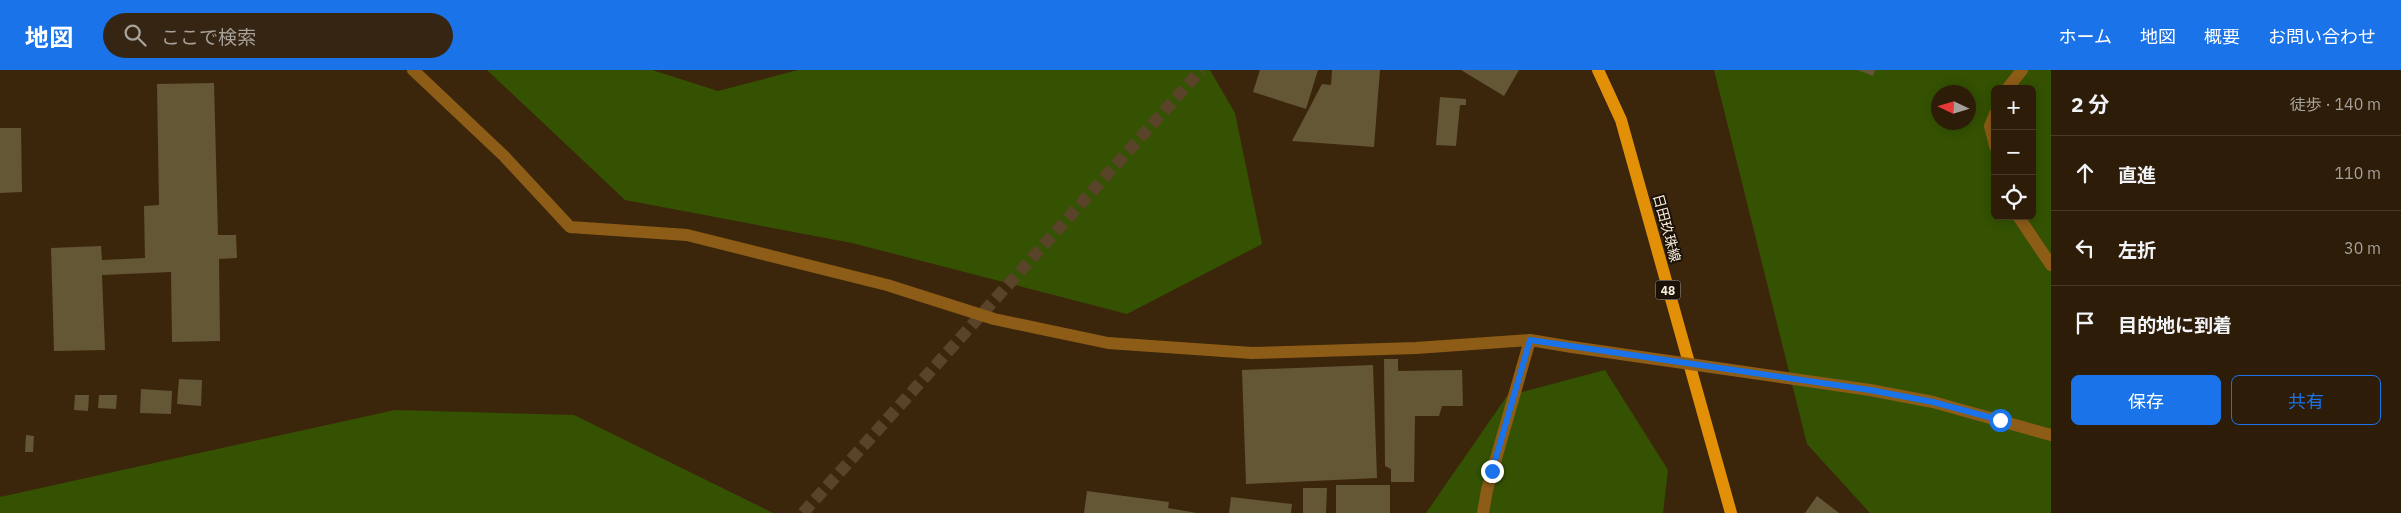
<!DOCTYPE html>
<html lang="ja">
<head>
<meta charset="utf-8">
<style>
	:root { --surface:#2d1c08; --page:#352512; --text:#f1f3f6; --muted:#a7a19c; --line:#483a29; --accent:#1a73e8 }
	body { margin:0; font-family:"IBM Plex Sans","Noto Sans JP",sans-serif; background:var(--page); color:var(--text) }
	.controls { position:absolute; right:15px; top:15px; display:grid; overflow:hidden; border-radius:8px; box-shadow:0 2px 12px #0003 }
	.controls button { width:45px; height:45px; display:grid; place-items:center; padding:0; border:0; border-bottom:1px solid var(--line); background:var(--surface); color:var(--text); font:25px sans-serif }
	.compass { position:absolute; left:1931px; top:15px; width:45px; height:45px; border-radius:50%; background:var(--surface); box-shadow:0 2px 12px #0003; rotate:274deg }
	.stop { position:absolute; width:15px; height:15px; margin:-11px; border:4px solid #1a73e8; border-radius:50%; background:#fff }
	.stop.end { background:#1a73e8; border-color:#fff; box-shadow:0 1px 5px #0008 }
	.list { margin:0; padding:0; list-style:none }
	h2 { display:flex; justify-content:space-between; align-items:center; height:65px; margin:0; padding:0 20px; font-size:21px }
	h2 small { font-size:16px; font-weight:400; color:var(--muted) }
	.list li { display:grid; grid-template-columns:32px 1fr auto; gap:15px; align-items:center; box-sizing:border-box; height:75px; padding:0 20px; border-top:1px solid var(--line) }
	.list b { display:block; font-size:19px; white-space:nowrap }
	.list em { font-size:16px; font-style:normal; color:var(--muted) }
	.actions { display:flex; gap:10px; padding:15px 20px }
	.actions a { flex:1; padding:11px 0; border:1px solid var(--accent); border-radius:8px; text-align:center; font-size:18px; color:var(--accent) }
	.actions .main { background:var(--accent); color:#fff }
	.icon { flex:none; width:28px; height:28px; fill:none; stroke:currentColor; stroke-width:2; stroke-linecap:round; stroke-linejoin:round }
	.map { position:relative; flex:none; width:2051px; height:443px; overflow:hidden }
	header { display:flex; align-items:center; gap:30px; box-sizing:border-box; height:70px; padding:0 25px; background:var(--accent); color:#fff }
	header strong { font-size:24px }
	nav { display:flex; gap:28px; margin-inline-start:auto; font-size:18px }
	.search { width:350px; height:45px; background:var(--page); display:flex; align-items:center; gap:12px; box-sizing:border-box; padding:0 18px; border-radius:28px; color:var(--muted); font-size:19px }
	main { display:flex }
	aside { flex:1; background:var(--surface) }
	.map>svg:first-child { display:block }
	.green { fill:#345202; fill-rule:evenodd }
	.building { fill:#635735 }
	.lines { fill:none; stroke-linecap:round; stroke-linejoin:round }
	.street-tunnel { stroke:#59442a; stroke-width:12; stroke-dasharray:12 6; stroke-linecap:butt }
	.street { stroke:#8d5c17; stroke-width:12 }
	.primary { stroke:#e19008; stroke-width:12 }
	.street-bridge { stroke:#8d5c17; stroke-width:12 }
	.route { stroke:#1a73e8; stroke-width:6 }
	.labels { text-anchor:middle; dominant-baseline:central; stroke-width:4; stroke-linejoin:round; paint-order:stroke }
	.shield { fill:#1b1207; stroke:#b8ab9d; stroke-width:1 }
	.shield-label { font-size:12px; font-weight:bold; fill:#fbeddd }
	.street-label { font-size:14px; fill:#fbeddd; stroke:#1b1207 }
</style>
</head>
<body>
<header>
<strong>地図</strong>
<div class="search"><svg class="icon" aria-label="search" viewBox="0 0 24 24"><circle cx="10" cy="10" r="6"/><path d="M15 15l6 6"/></svg>ここで検索</div>
<nav><a>ホーム</a><a>地図</a><a>概要</a><a>お問い合わせ</a></nav>
</header>
<main>
<div class="map">
<svg width="2051" height="443" viewBox="0 0 2051 443">
	<rect width="100%" height="100%" fill="#3c260b"/>
	<g class="green">
		<polygon points="487,0 652,0 718,21 798,0 1210,0 1235,43 1262,174 1127,244 852,173 625,130"/>
		<path d="M1714,0H2051V443H1870L1807,374ZM1995,19H2032V146H1995ZM1938,22H1968V52H1938Z"/>
		<polygon points="1605,300 1668,400 1663,443 1426,443 1507,326"/>
		<polygon points="395,340 574,345 773,443 0,443 0,427"/>
	</g>
	<g class="building">
		<polygon points="1260,0 1318,0 1306,39 1253,22"/>
		<polygon points="1332,0 1380,0 1374,77 1292,71 1322,14 1331,15"/>
		<polygon points="1461,0 1519,0 1504,26"/>
		<polygon points="1858,0 1875,0 1873,6"/>
		<polygon points="214,13 218,165 236,165 237,188 219,189 220,271 172,272 171,202 102,205 105,280 54,281 51,178 101,176 102,190 145,188 144,136 159,135 157,14"/>
		<polygon points="1440,27 1466,29 1466,35 1460,35 1456,76 1436,75"/>
		<polygon points="0,58 21,58 22,122 0,123"/>
		<polygon points="1384,289 1398,289 1398,301 1462,300 1463,336 1442,336 1439,346 1415,346 1414,412 1391,412 1391,399 1385,396"/>
		<polygon points="1373,295 1377,408 1246,414 1242,300"/>
		<polygon points="179,309 202,310 201,336 177,334"/>
		<polygon points="141,319 172,321 171,344 140,343"/>
		<polygon points="75,325 89,325 88,341 74,340"/>
		<polygon points="99,325 117,325 116,339 98,338"/>
		<polygon points="26,365 34,366 33,382 25,382"/>
		<rect x="1336" y="415" width="54" height="28"/>
		<polygon points="1303,418 1327,418 1326,443 1303,443"/>
		<polygon points="1087,421 1169,432 1168,438 1197,443 1084,443"/>
		<polygon points="1817,426 1839,443 1805,443"/>
		<polygon points="1231,427 1292,434 1291,443 1229,443"/>
	</g>
	<g class="lines">
		<polyline class="street-tunnel" points="803,443 1201,0"/>
		<g class="street">
			<polyline points="413,0 504,86 570,157 687,165 887,215 994,249 1108,273 1252,283 1416,278 1530,270 1572,277"/>
			<polyline points="2007,19 2022,0"/>
			<polyline points="1995,44 1990,56 1995,76"/>
			<polyline points="2018,146 2051,195"/>
			<polyline points="1870,320 1933,332 2051,365"/>
			<polyline points="1483,443 1487,420 1530,270"/>
		</g>
		<polyline class="primary" points="1598,0 1621,50 1731,443"/>
		<polyline class="street-bridge" points="1572,277 1870,320"/>
	</g>
	<g class="lines">
		<polyline class="route" points="1492,401 1530,270 1870,320 1933,332 2000,350"/>
	</g>
	<g class="labels">
		<rect class="shield" x="1655.5" y="210.5" width="25" height="19" rx="4"/>
		<g class="shield-label">
			<text x="1668" y="220">48</text>
		</g>
		<g class="street-label">
			<text transform="translate(1667 158) rotate(75)">日田玖珠線</text>
		</g>
	</g>
</svg>
<div class="controls">
<button>+</button>
<button>−</button>
<button><svg class="icon" aria-label="locate" viewBox="0 0 24 24"><circle cx="12" cy="12" r="6"/><path d="M12 2v4M12 18v4M2 12h4M18 12h4"/></svg></button>
</div>
<svg class="compass" viewBox="-18 -18 36 36"><path d="M0-13l5 13h-10z" fill="#e53935"/><path d="M0 13l5-13h-10z" fill="#a7a19c"/></svg>
<div class="stop" style="left:2000px;top:350px"></div>
<div class="stop end" style="left:1492px;top:401px"></div>
</div>
<aside>
<h2>2 分<small>徒歩 · 140 m</small></h2>
<ul class="list">
<li><svg class="icon" aria-label="ahead" viewBox="0 0 24 24"><path d="M12 20V5M6 11l6-6 6 6"/></svg><div><b>直進</b></div><em>110 m</em></li>
<li><svg class="icon" aria-label="left" viewBox="0 0 24 24"><path d="M17 20v-9H6M10 6l-5 5 5 5"/></svg><div><b>左折</b></div><em>30 m</em></li>
<li><svg class="icon" aria-label="arrive" viewBox="0 0 24 24"><path d="M6 21V4h12l-3 4 3 4H6"/></svg><div><b>目的地に到着</b></div></li>
</ul>
<div class="actions"><a class="main">保存</a><a>共有</a></div>
</aside>
</main>
</body>
</html>
